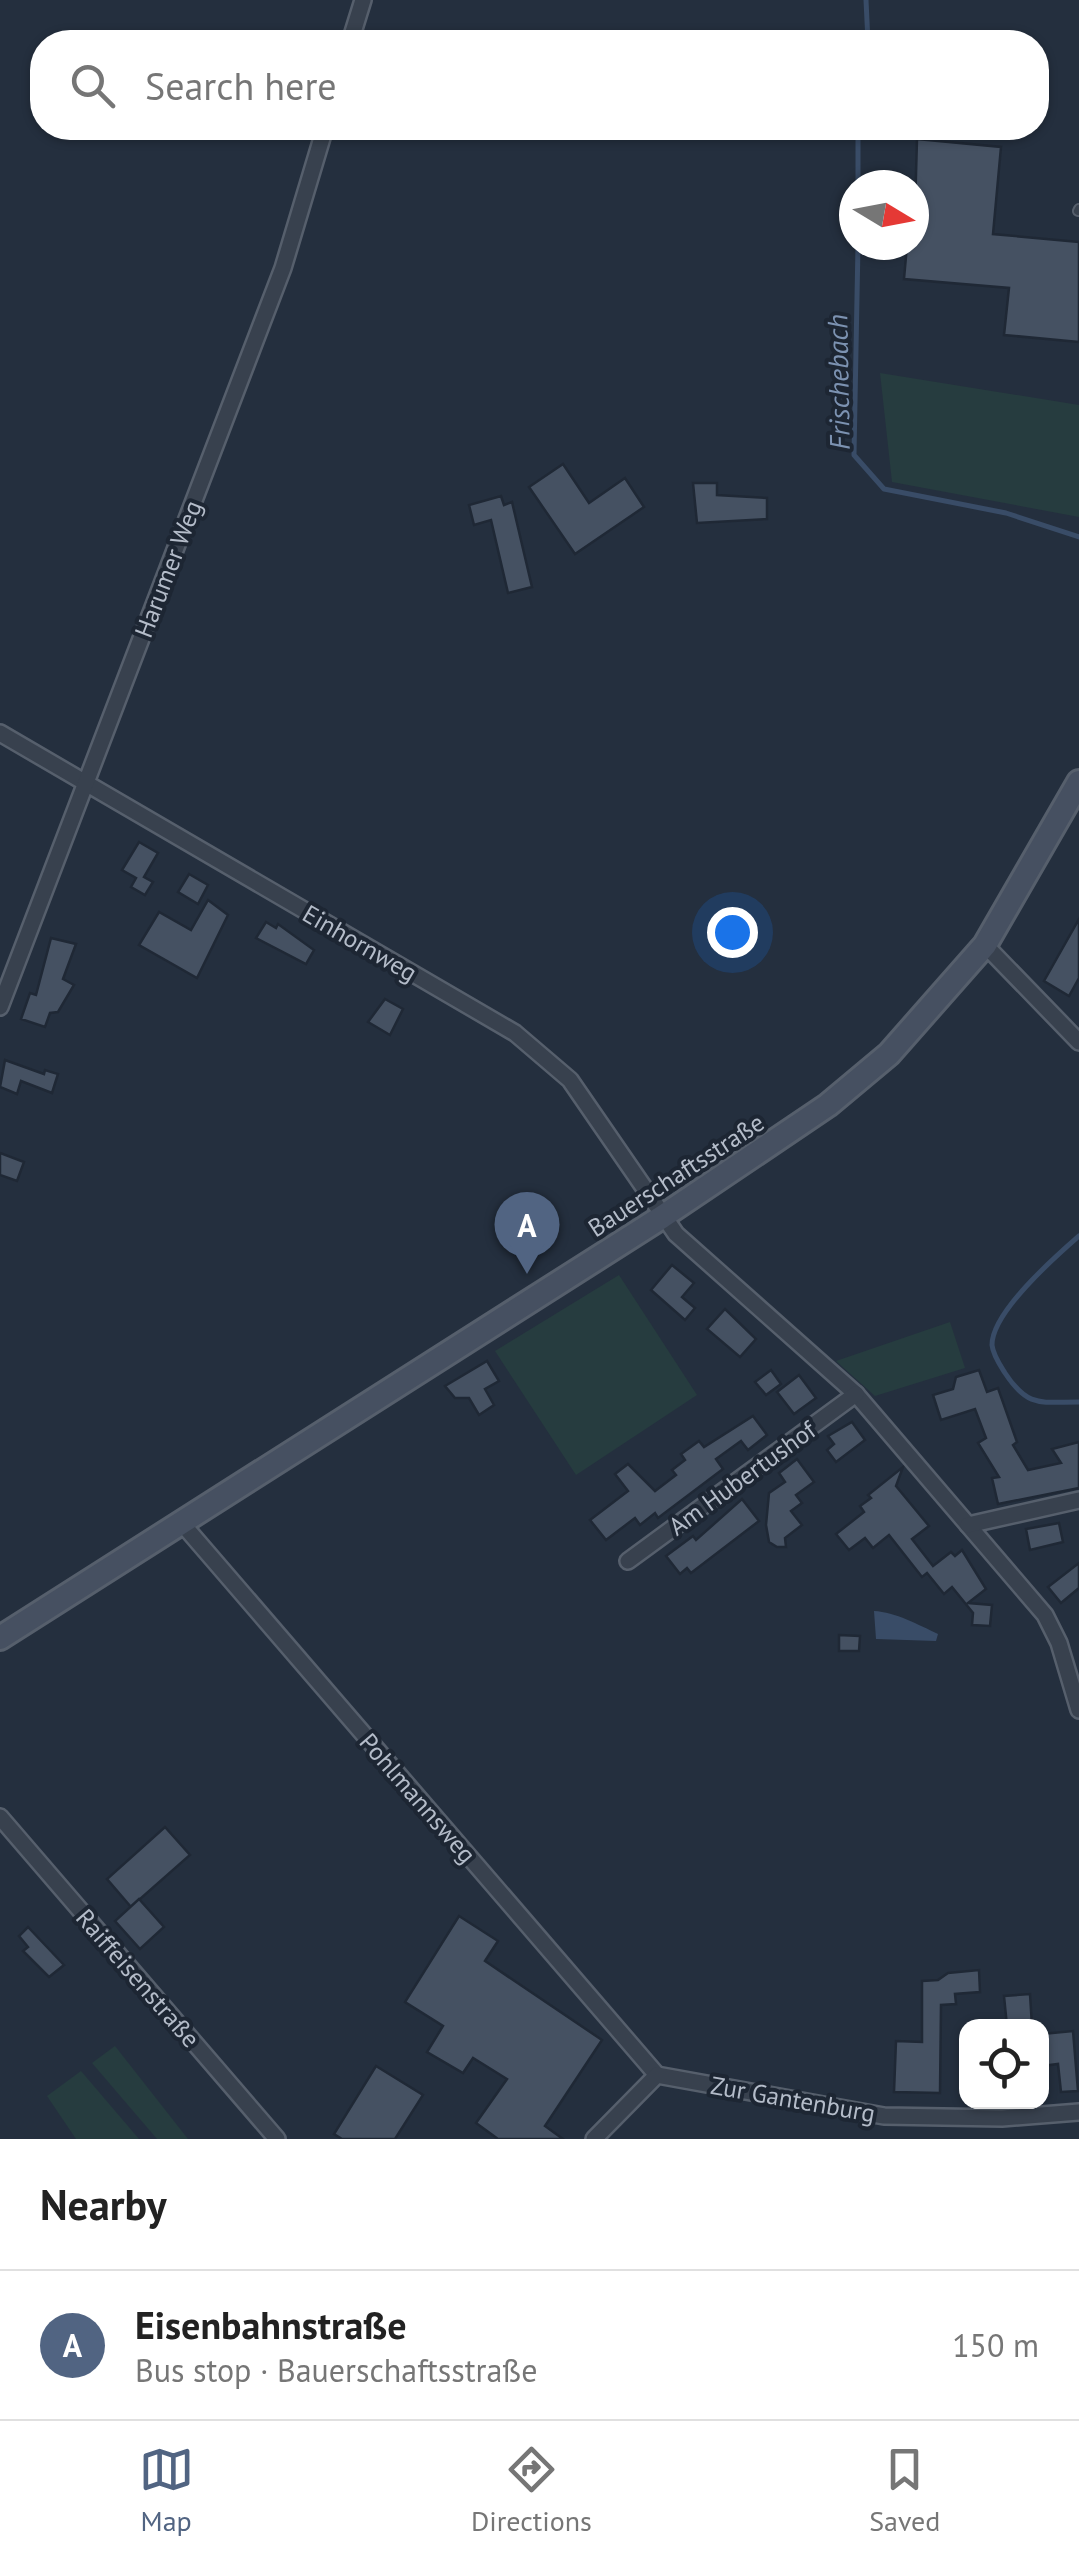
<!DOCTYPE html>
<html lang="en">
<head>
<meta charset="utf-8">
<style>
	:root { --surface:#fff; --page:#f6f6f6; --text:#222; --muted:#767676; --line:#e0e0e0; --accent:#516482 }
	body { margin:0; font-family:"PT Sans",sans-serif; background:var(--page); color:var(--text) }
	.controls { position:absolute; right:30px; bottom:30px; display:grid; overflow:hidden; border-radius:20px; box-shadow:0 2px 8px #0004 }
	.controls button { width:90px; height:90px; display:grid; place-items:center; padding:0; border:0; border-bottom:2px solid var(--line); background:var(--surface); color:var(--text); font:50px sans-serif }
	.compass { position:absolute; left:839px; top:170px; width:90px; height:90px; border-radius:50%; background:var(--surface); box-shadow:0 2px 8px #0004; rotate:100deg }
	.you { position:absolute; left:732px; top:932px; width:35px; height:35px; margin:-25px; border:8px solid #fff; border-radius:50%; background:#1a73e8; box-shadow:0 0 0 15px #1a73e833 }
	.badge { display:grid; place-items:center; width:65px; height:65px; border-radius:50%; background:var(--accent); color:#fff; font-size:32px; font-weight:700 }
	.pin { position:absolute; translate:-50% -82px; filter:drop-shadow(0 2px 5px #0008) }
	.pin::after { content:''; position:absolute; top:52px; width:35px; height:30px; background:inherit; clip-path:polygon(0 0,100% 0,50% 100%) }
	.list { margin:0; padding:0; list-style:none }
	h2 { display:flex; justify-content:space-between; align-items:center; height:130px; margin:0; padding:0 40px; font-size:42px }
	h2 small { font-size:32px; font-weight:400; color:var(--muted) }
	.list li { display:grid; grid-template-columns:65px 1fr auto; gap:30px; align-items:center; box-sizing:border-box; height:150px; padding:0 40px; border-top:2px solid var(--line) }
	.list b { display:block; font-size:38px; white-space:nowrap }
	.list p { margin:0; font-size:32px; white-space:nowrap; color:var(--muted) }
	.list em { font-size:32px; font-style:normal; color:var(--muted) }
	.icon { flex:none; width:55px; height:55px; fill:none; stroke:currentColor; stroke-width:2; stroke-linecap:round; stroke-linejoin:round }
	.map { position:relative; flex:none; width:1079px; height:2139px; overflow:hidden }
	.search { position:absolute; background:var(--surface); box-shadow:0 2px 8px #0004; left:30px; right:30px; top:30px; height:110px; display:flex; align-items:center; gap:25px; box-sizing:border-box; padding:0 35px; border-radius:40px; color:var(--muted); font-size:38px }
	.sheet { height:280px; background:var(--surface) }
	nav { display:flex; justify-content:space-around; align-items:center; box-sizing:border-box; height:140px; border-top:2px solid var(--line); background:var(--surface); font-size:28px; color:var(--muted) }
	nav a { display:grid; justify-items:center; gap:5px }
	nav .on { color:var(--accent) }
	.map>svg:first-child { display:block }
	.green { fill:#263c3f }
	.water { fill:#394c67 }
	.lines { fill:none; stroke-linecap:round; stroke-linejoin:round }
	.stream { stroke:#394c67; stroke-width:5 }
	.building { fill:#455162; stroke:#1f2835; stroke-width:2.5 }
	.lane-casing { stroke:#565f6c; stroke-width:12 }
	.street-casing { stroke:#565f6c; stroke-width:20 }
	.secondary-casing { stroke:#565f6c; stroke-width:28 }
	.lane { stroke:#38414e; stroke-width:8 }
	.street { stroke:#38414e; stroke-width:15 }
	.secondary { stroke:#465061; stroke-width:22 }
	.labels { text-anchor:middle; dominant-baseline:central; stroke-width:8; stroke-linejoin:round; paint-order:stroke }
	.street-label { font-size:25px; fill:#b4bcc9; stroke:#1d2633 }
	.water-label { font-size:28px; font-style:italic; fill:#7c92b1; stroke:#1d2633 }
</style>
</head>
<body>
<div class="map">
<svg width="1079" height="2139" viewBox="0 0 1079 2139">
	<rect width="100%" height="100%" fill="#242f3e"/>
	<g class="green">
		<polygon points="880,373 1079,405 1079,517 892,482"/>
		<polygon points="619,1275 697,1395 576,1475 495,1351"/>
		<polygon points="950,1322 965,1368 875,1396 836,1361"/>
		<polygon points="115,2046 188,2139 157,2139 92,2063"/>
		<polygon points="81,2071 139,2139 76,2139 47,2096"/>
	</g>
	<path class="water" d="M874,1611C895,1612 919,1625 938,1634L936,1641L876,1639Z"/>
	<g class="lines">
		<g class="stream">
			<polyline points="866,0 868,42"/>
			<polyline points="858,128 858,185"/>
			<polyline points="858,245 854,455 884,489 1006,513 1079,537"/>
			<path d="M1079,1236C1055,1257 992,1312 992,1345C993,1355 1000,1365 1005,1373C1028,1408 1040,1402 1079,1402"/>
		</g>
	</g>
	<g class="building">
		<polygon points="917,139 1001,147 993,234 1079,242 1079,342 1004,335 1009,288 904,279 907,245 914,245"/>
		<polygon points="563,464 589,503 625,478 644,507 575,554 529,487"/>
		<polygon points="693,483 717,483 717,495 767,498 767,519 697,523"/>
		<polygon points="501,496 504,505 512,502 532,587 508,593 491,520 474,525 469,505"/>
		<polygon points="139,842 158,853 144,877 153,882 145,895 131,887 136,878 122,870"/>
		<polygon points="189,874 208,885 198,904 178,892"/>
		<polygon points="208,900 228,915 197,978 139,945 159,912 191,930"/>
		<polygon points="1079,919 1079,978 1069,996 1044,981"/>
		<polygon points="266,922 276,928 278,924 314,950 306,964 256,938"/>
		<polygon points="51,938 76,944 63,979 74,985 58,1012 50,1013 45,1027 21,1019 30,993 36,995"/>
		<polygon points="385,999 403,1009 390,1035 368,1022"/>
		<polygon points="5,1060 44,1074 45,1070 58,1074 52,1093 21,1081 17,1094 0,1087"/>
		<polygon points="0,1153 24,1162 17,1181 0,1175"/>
		<polygon points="672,1265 694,1283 682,1297 695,1308 685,1320 651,1290"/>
		<polygon points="725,1309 756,1339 740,1357 707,1329"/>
		<polygon points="487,1361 499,1381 485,1389 494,1405 479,1415 469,1398 455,1398 445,1386"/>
		<polygon points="771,1370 781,1384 766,1395 755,1382"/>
		<polygon points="979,1370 987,1392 998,1388 1017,1442 1013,1445 1028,1470 1061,1463 1052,1449 1079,1442 1079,1488 998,1504 992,1478 999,1477 978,1443 986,1438 975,1409 941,1420 933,1395 953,1389 956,1377"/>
		<polygon points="799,1375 816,1398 794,1414 777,1392"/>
		<polygon points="753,1416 767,1435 748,1450 741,1441 716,1459 723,1469 658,1518 655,1513 640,1525 635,1518 606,1540 590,1520 628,1491 615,1474 628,1464 655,1491 676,1475 672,1470 685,1460 681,1454 699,1441 704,1447"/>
		<polygon points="852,1422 865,1440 836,1462 827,1450 834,1444 828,1436"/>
		<polygon points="797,1459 814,1482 796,1495 802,1503 791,1511 802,1525 785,1538 786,1547 777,1547 769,1542 766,1525 769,1493 785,1482 779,1473"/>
		<polygon points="903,1467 896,1486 929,1526 912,1539 933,1566 951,1552 955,1556 962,1550 986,1589 968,1603 992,1605 990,1626 972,1625 973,1613 952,1587 944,1594 927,1573 922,1577 889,1535 873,1548 865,1538 849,1550 836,1534 864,1512 860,1506 871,1498 868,1495"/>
		<polygon points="742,1499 759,1521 691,1573 687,1568 680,1574 666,1556 693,1536 696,1540"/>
		<polygon points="1059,1523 1063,1542 1030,1550 1026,1529"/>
		<polygon points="1079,1563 1079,1588 1061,1603 1048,1587"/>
		<polygon points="839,1635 860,1636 859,1651 839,1651"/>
		<polygon points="165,1827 190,1855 131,1907 107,1879"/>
		<polygon points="139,1899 164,1927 140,1949 115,1921"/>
		<polygon points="459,1916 498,1941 485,1961 602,2040 545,2126 563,2139 498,2139 476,2123 507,2079 473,2058 463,2073 427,2052 443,2026 405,2002"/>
		<polygon points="28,1927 64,1965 49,1977 23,1951 28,1947 19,1936"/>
		<polygon points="979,1970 980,1992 955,1994 956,2004 941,2005 940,2093 894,2092 896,2041 922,2042 922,1981 938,1980 948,1973"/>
		<polygon points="1030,1994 1032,2026 1007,2026 1004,1996"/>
		<polygon points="1073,2031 1078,2091 1061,2092 1058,2064 1042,2066 1042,2034"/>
		<polygon points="376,2066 423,2095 395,2139 342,2139 334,2134"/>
	</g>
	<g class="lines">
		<g class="lane-casing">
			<polyline id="lane" points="1078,211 1079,209"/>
		</g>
		<g class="street-casing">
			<g id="street">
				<polyline points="350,42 363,0"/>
				<polyline points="0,733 515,1033 570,1080 676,1234 856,1394 1045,1615 1059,1643 1079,1710"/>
				<polyline points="985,945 1079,1042"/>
				<polyline points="0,1007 283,268 325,128"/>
				<polyline points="180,1521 657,2075"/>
				<polyline points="968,1525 1079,1500"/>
				<polyline points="628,1561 856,1394"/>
				<polyline points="0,1817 277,2139"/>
				<polyline points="594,2139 657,2075 884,2116 1002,2118 1079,2112"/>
			</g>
		</g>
		<g class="secondary-casing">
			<polyline id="secondary" points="0,1638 662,1217 828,1105 889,1054 985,945 1079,782"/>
		</g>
		<use href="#lane" class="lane"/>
		<use href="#street" class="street"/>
		<use href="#secondary" class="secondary"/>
	</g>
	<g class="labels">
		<g class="street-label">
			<text transform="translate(168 569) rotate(-69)">Harumer Weg</text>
			<text transform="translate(360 943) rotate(30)">Einhornweg</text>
			<text transform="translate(676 1175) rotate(-33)">Bauerschaftsstraße</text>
			<text transform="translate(742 1478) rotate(-36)">Am Hubertushof</text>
			<text transform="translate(418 1798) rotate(49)">Pohlmannsweg</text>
			<text transform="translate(138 1978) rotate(49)">Raiffeisenstraße</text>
			<text transform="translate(793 2099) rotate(10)">Zur Gantenburg</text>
		</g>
		<g class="water-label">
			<text transform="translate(838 382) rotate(-91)">Frischebach</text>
		</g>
	</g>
</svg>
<div class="controls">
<button><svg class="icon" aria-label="locate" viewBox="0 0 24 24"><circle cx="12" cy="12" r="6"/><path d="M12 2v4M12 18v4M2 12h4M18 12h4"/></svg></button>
</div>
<svg class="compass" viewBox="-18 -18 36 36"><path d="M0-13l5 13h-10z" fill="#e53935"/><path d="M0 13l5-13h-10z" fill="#767676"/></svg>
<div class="you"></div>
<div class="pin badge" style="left:527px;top:1274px">A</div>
<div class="search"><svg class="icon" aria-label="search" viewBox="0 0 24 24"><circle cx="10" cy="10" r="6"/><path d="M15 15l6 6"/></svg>Search here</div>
</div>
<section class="sheet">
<h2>Nearby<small></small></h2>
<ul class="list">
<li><span class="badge">A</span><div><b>Eisenbahnstraße</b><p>Bus stop · Bauerschaftsstraße</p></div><em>150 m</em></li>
</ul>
</section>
<nav>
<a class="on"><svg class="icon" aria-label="map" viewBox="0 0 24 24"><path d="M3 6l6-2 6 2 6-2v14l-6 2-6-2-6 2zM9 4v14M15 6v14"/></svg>Map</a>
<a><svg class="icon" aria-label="directions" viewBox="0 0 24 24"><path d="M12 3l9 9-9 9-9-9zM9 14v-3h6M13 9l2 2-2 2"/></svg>Directions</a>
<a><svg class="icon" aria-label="saved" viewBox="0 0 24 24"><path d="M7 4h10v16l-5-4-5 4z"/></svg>Saved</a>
</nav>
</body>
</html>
